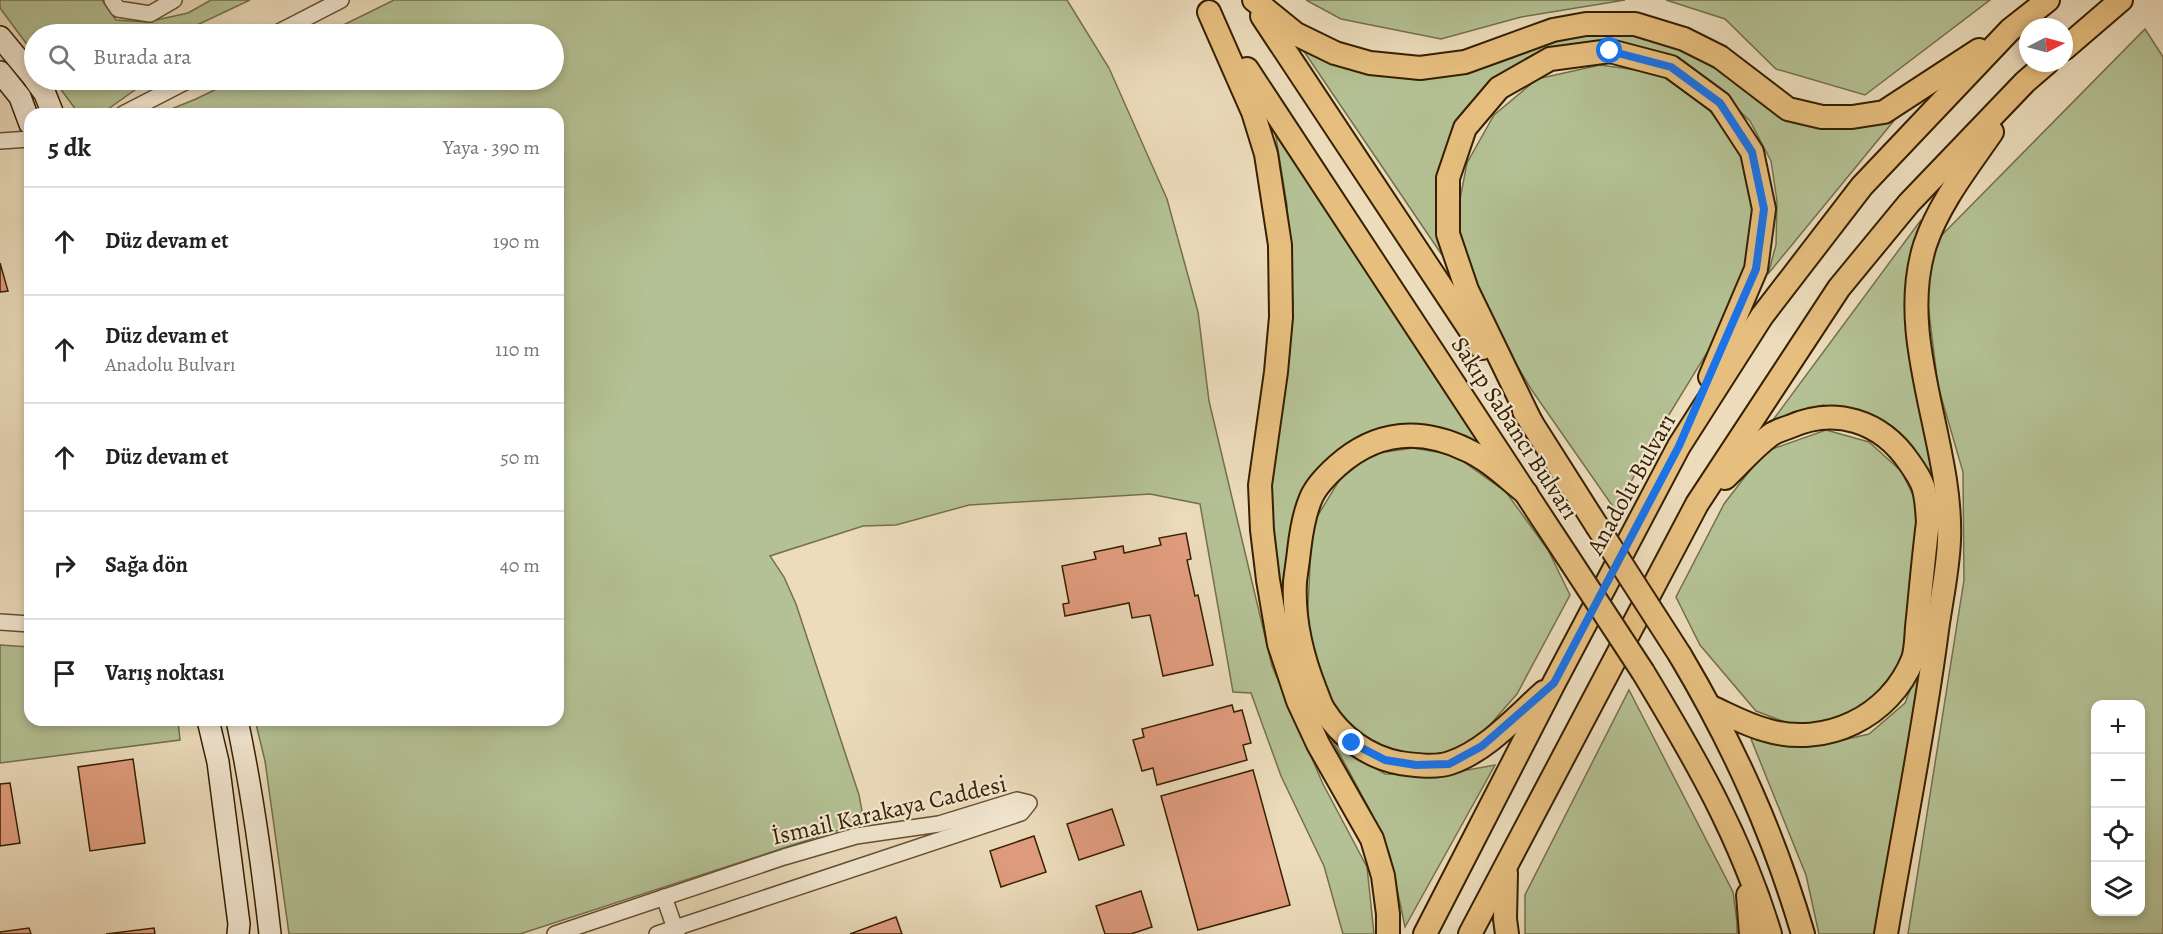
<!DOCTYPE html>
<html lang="tr">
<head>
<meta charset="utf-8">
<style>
	:root { --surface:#fff; --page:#f2f2f2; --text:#222; --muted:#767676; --line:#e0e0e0 }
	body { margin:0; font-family:Alegreya,serif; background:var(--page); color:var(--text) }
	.controls { position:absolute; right:18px; bottom:18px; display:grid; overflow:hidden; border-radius:12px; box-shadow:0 3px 9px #0003 }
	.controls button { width:54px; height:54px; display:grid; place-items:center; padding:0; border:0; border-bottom:2px solid var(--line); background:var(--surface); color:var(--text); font:30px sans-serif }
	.compass { position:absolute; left:2019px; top:18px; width:54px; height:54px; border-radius:50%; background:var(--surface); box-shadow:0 3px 9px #0003; rotate:84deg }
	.stop { position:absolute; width:18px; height:18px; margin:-14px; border:4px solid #1a73e8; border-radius:50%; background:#fff }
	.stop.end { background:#1a73e8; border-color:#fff; box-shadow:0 2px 6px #0008 }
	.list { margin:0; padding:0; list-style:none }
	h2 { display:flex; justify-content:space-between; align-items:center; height:78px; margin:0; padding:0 24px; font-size:26px }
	h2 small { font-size:20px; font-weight:400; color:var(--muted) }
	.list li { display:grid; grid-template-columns:39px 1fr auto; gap:18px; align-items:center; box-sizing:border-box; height:108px; padding:0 24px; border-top:2px solid var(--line) }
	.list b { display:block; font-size:22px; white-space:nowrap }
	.list p { margin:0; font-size:20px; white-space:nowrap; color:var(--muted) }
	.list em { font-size:20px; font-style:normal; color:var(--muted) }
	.icon { flex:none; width:33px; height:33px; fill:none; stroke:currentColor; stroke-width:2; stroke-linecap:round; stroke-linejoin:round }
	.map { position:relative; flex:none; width:2163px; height:934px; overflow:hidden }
	.search { position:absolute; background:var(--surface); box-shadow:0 3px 9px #0003; left:24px; top:24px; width:540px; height:66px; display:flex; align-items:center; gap:15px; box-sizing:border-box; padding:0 21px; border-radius:33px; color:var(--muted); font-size:22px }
	.panel { position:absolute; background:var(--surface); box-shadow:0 3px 9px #0003; left:24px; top:108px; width:540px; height:618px; border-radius:18px }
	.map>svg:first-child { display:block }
	.green { fill:#b4c194; stroke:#75704a; stroke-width:1.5; fill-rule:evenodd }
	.building { fill:#e19d7f; stroke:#362001; stroke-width:1.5 }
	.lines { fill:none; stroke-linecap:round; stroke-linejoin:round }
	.street-casing { stroke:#644f30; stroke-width:18 }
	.secondary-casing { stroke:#362001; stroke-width:24 }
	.primary-casing { stroke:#362001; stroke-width:26 }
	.street { stroke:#f3e8d3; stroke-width:15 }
	.secondary { stroke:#f3e8d3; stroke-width:21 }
	.primary { stroke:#e6be7e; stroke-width:22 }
	.primary-bridge-casing { stroke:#362001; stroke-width:26; stroke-linecap:butt }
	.primary-bridge { stroke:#e6be7e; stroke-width:22 }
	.route { stroke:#1a73e8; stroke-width:8 }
	.labels { text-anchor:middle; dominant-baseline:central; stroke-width:4.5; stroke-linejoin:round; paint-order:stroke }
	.street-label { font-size:24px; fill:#362001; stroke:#f3e8d3 }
</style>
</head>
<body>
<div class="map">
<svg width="2163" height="934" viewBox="0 0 2163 934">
	<rect width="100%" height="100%" fill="#ecdcbc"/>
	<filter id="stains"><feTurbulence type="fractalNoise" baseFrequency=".00333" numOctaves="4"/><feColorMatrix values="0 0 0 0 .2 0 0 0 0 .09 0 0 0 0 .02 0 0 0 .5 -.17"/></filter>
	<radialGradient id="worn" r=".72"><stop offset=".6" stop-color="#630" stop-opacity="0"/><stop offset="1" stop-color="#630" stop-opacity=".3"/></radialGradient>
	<g class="green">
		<polygon points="0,0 102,0 116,20 147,22 188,13 211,0 250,0 178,34 34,34 34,54 0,8"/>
		<polygon points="394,0 1067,0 1109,68 1167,199 1198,312 1209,401 1272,666 1323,784 1367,867 1374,934 1343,934 1324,866 1281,776 1251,693 1233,692 1200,504 1150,494 969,505 896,525 863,526 770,556 784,577 796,604 859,795 862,811 853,822 839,830 520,934 289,934 265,761 255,720 558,720 558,114 159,114 196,99 235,80 554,80 554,34 325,34"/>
		<polygon points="1306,0 1625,0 1521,17 1441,39 1341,19"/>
		<polygon points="1666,0 1990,0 1865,95 1776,69 1725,19"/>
		<path d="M2145,29L2163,57V934H1908L1964,580L1963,472L1938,386L1927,296L1935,242ZM2096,704H2140V912H2096Z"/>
		<polygon points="1602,30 1641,35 1677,46 1764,97 1787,116 1901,112 1768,274 1776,245 1777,201 1771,161 1750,121 1715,87 1640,49 1527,65 1453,138 1436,212 1442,255 1303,50 1444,76 1483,68 1515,57 1535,45"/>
		<polygon points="1600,65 1659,73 1709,110 1739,148 1756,205 1749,274 1708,351 1648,449 1616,511 1531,389 1477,298 1454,230 1467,163 1494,115 1537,79"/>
		<polygon points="54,80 142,80 139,87 101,114 79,114"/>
		<polygon points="1274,125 1486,448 1429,426 1399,424 1358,440 1322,468 1285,607 1347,751 1385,774 1440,775 1495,765 1405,927 1390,856 1371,812 1301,683 1278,609 1271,544 1271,467 1286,384 1293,306 1287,205"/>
		<polygon points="1921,220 1914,258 1946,531 1878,934 1819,934 1806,875 1751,739 1760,734 1782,743 1821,745 1869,734 1905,703 1921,662 1942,532 1897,433 1873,416 1823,405 1773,420"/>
		<polygon points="1826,430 1869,442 1901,471 1918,505 1912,634 1895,676 1878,706 1836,723 1793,725 1756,711 1700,645 1676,597 1724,504 1764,452"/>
		<polygon points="1413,448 1454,455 1506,492 1548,550 1570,595 1517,694 1474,743 1420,760 1377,746 1342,719 1319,678 1307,627 1312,525 1340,479 1372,454"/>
		<polygon points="0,645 30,647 30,720 178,720 180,740 0,763"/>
		<polygon points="1629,690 1733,892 1737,922 1737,934 1525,934 1525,895"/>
	</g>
	<g class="building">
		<polygon points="0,263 8,291 0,292"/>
		<polygon points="1186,533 1191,559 1187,560 1195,596 1198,595 1213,665 1163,676 1150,615 1132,618 1129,603 1065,616 1063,604 1069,603 1062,566 1096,559 1094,552 1123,546 1124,553 1161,545 1159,538"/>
		<polygon points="1232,705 1234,712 1242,710 1251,743 1243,745 1247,760 1157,785 1153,768 1142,771 1133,740 1144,737 1142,729"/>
		<polygon points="133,759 145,843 90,851 78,767"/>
		<polygon points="1253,770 1290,905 1198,930 1161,796"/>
		<polygon points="10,783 20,843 0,846 0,784"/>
		<polygon points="1112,809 1124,845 1079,860 1067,824"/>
		<polygon points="1034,836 1046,872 1001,887 990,851"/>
		<polygon points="1141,891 1152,927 1131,934 1105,934 1096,906"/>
		<polygon points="896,917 902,934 850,934"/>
		<polygon points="29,928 31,934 0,934 0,932"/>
		<polygon points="154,928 155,934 106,934"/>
	</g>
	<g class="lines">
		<g class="street-casing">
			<g id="street">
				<polyline points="112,0 118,9 150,14 174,0"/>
				<polyline points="275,34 341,0"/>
				<polyline points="123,114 189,80"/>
				<polyline points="0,141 30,139"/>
				<polyline points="0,622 30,624"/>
				<polyline points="664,897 677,934"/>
				<polyline points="555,934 784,857 856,836 939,824 1017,800 1029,803 1021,813 657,934"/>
			</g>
		</g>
		<g class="secondary-casing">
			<g id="secondary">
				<polyline points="0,37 34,78"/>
				<polyline points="0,72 20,97 30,124"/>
				<polyline points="35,80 45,94 53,114"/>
				<polyline points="208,720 218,762 239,924 238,934"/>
				<path d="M237,720C252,791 262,862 270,934"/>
			</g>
		</g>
		<g class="primary-casing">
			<g id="primary">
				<polyline points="1254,0 1296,34 1335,53 1370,63 1420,68 1465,62 1553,30 1586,24 1635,24 1684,39 1720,57 1788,109 1822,117 1852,117 1884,112 1979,50"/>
				<polyline points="1209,12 1253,112 1266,154 1280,245 1281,317 1276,372 1260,485 1262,530 1268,580 1279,644 1298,701 1318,744 1372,839 1383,876 1388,914 1388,934"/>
				<polyline points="1262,16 1482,348"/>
				<polyline points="2064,49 2121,0"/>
				<polyline points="1247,69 1565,553"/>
				<polyline points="1524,411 1597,526"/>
				<polyline points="1532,424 1467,290 1448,234 1448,178 1465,128 1499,88 1550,59 1610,51 1671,67 1720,103 1752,152 1764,209 1756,269 1710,377"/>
				<path d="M1526,493C1507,478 1489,460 1467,450C1420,427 1376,431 1337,466C1327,475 1316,486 1311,498C1304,514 1301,533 1299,551C1298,561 1296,572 1295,582C1293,619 1302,656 1315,689C1318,696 1320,704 1324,710C1341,737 1368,757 1400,763C1415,765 1435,768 1450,763C1486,751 1516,717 1544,692"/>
				<path d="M1680,655C1734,746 1773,832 1803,934"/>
				<path d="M1643,672C1695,758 1741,837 1770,934"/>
				<path d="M1711,707C1729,715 1747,725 1766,730C1825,748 1890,717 1913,659C1917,647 1916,631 1918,618C1921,586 1924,554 1928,522C1927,510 1927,498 1923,486C1920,478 1914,469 1909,462C1881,421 1835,406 1789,427C1783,429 1777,431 1772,434C1755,446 1740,464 1725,478"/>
				<polyline points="1506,873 1505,919 1507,934"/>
				<polyline points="1748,895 1751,934"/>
				<polyline points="1425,934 1554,683 1679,446 1762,316 1862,186 2010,30 2048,0"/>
				<polyline points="1470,934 1697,504 1839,288 1909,203 2025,82 2047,63"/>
				<path d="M1886,934C1903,833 1924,732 1937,630C1941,601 1948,570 1949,540C1953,443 1895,340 1925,245C1939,203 1968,167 1992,132"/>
			</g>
		</g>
		<use href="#street" class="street"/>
		<use href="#secondary" class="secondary"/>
		<use href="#primary" class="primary"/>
		<g class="primary-bridge-casing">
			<g id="primary-bridge">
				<polyline points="1597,526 1680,655"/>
				<polyline points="1565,553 1643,672"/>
			</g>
		</g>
		<use href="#primary-bridge" class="primary-bridge"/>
	</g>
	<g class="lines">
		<polyline class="route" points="1352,743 1385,760 1416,765 1449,764 1482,746 1554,683 1679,446 1756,269 1764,209 1752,152 1720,103 1671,67 1610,51"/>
	</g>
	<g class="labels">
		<g class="street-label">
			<text transform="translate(1515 428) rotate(57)">Sakıp Sabancı Bulvarı</text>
			<text transform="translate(1631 484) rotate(-61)">Anadolu Bulvarı</text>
			<text transform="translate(889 810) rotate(-13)">İsmail Karakaya Caddesi</text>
		</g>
	</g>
	<rect width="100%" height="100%" filter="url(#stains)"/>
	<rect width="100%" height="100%" fill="url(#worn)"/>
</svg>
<div class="controls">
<button>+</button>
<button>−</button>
<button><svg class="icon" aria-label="locate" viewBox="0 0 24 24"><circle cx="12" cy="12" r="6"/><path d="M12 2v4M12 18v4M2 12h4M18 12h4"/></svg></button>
<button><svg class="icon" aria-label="layers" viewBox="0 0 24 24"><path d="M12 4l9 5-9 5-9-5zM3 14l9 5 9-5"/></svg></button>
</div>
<svg class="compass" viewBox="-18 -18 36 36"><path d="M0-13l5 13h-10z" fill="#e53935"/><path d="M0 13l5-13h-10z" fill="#767676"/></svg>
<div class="stop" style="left:1610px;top:51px"></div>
<div class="stop end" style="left:1352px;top:743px"></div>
<div class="search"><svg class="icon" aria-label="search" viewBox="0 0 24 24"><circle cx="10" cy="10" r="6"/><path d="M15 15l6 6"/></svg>Burada ara</div>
<section class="panel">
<h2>5 dk<small>Yaya · 390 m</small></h2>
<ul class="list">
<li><svg class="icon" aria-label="ahead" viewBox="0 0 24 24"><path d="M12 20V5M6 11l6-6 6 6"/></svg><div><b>Düz devam et</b></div><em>190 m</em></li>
<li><svg class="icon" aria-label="ahead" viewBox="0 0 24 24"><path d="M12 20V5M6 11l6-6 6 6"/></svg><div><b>Düz devam et</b><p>Anadolu Bulvarı</p></div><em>110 m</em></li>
<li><svg class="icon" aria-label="ahead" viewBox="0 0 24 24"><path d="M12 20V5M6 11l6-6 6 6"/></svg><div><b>Düz devam et</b></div><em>50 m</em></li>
<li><svg class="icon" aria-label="right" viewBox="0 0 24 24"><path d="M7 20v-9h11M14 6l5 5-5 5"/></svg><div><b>Sağa dön</b></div><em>40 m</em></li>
<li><svg class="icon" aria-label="arrive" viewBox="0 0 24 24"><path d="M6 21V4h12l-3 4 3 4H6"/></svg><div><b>Varış noktası</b></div></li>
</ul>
</section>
</div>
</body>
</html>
